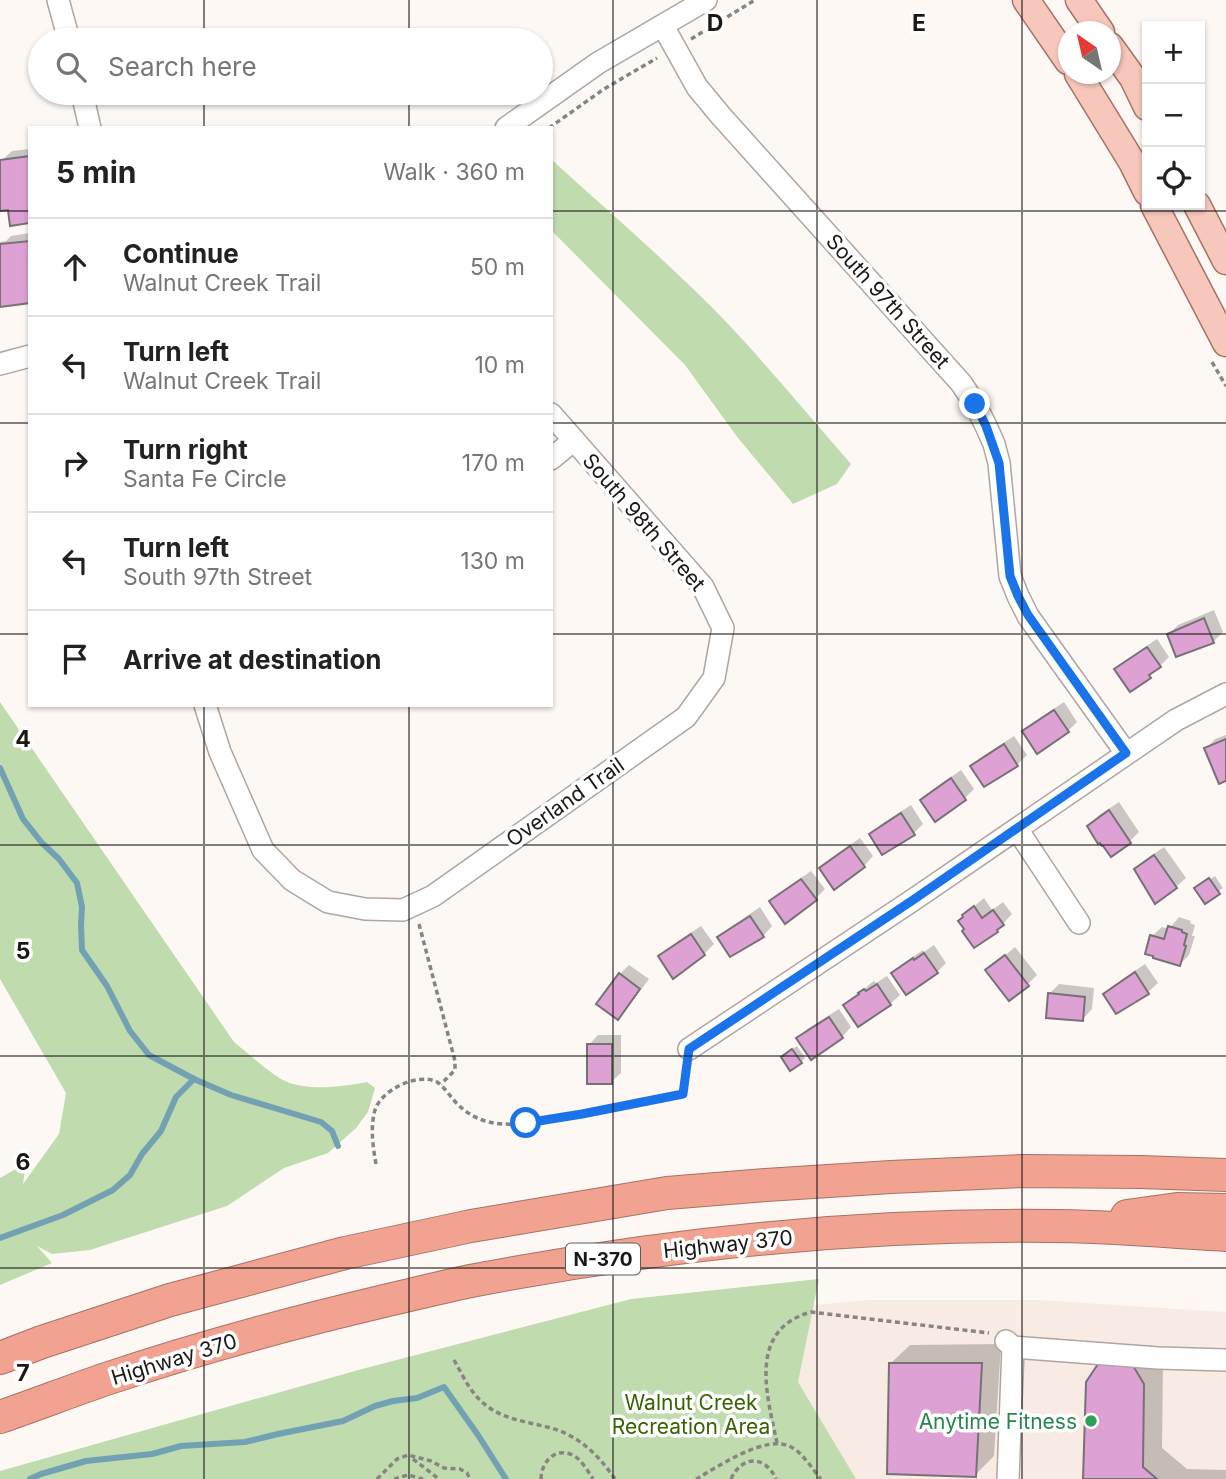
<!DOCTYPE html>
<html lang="en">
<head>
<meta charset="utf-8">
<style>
	:root { --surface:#fff; --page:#f2f2f2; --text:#222; --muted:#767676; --line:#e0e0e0 }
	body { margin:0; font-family:Inter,sans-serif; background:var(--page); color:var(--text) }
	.controls { position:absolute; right:21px; top:21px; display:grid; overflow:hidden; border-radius:0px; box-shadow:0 2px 5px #0004 }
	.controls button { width:63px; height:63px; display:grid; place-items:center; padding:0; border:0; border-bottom:2px solid var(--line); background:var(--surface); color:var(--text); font:35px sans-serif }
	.compass { position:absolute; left:1058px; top:21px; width:63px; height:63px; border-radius:50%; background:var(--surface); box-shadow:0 2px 5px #0004; rotate:326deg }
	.stop { position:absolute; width:21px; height:21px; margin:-16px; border:5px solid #1a73e8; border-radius:50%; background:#fff }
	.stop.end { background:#1a73e8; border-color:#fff; box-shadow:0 2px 7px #0008 }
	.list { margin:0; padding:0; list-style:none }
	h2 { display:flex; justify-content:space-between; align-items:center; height:91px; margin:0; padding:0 28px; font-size:30px }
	h2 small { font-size:23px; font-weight:400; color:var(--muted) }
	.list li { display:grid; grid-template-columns:46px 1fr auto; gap:21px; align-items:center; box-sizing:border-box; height:98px; padding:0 28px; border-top:2px solid var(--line) }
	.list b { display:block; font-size:26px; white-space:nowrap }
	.list p { margin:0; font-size:23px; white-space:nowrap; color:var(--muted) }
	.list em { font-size:23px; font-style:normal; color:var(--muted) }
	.icon { flex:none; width:38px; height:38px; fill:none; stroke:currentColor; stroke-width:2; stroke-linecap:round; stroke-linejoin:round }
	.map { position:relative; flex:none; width:1226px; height:1479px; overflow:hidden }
	.search { position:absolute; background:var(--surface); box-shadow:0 2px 5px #0004; left:28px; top:28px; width:525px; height:77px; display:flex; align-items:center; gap:18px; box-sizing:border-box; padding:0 24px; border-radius:38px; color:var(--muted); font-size:26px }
	.panel { position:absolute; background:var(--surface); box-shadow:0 2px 5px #0004; left:28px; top:126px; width:525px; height:581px; border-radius:0px }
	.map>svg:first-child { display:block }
	.built { fill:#f8ebe4 }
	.green { fill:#c0dcae }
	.shadow { fill:#0003 }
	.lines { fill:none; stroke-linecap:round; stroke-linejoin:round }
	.stream { stroke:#72a1b3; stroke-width:6 }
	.building { fill:#dea1d4; stroke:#777076; stroke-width:2 }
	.minor-casing { stroke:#afa6a1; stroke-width:24 }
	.major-casing { stroke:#a67265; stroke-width:29 }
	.highway-casing { stroke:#a67265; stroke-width:34 }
	.path { stroke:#888481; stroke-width:3.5; stroke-dasharray:5 3.5; stroke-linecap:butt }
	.minor { stroke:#fff; stroke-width:21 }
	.major { stroke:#f7c7bc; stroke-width:26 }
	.highway { stroke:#f1a290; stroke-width:32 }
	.route { stroke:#1a73e8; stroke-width:9 }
	.grid { fill:none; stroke:#1b1816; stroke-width:2; stroke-opacity:0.55 }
	.leisure-dot { fill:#2e9e5b; stroke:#fff; stroke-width:2.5 }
	.labels { text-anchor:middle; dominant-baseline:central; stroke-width:7; stroke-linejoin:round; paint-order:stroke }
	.shield { fill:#fff; stroke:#5f5d5c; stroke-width:2 }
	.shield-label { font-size:19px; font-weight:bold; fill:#1b1816 }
	.street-label { font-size:21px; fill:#1b1816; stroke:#fff }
	.park-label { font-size:21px; fill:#376300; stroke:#fff }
	.leisure-label { font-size:21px; fill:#27864d; stroke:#fff; text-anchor:end }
	.grid-label { font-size:23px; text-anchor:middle; font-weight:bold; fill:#1b1816; stroke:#fff; stroke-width:7; stroke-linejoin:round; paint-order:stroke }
</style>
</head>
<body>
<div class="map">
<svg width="1226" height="1479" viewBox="0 0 1226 1479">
	<rect width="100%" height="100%" fill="#fef8f5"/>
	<polygon class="built" points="868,1300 1038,1300 1226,1312 1226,1479 832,1479 695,1316"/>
	<g class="green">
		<path d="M551,159C611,214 675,268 731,327C772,371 811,418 851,464L837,484L793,504L738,438L685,365L551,230Z"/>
		<path d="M0,702L234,1042C249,1054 265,1069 281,1079C304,1092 342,1087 367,1082L375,1088L368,1112L356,1128L328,1153L284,1168L227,1206L90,1250L52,1254L37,1246L52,1263L0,1285V1178L26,1163L23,1184L59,1134L66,1093L0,979Z"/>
		<polygon points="819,1279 798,1382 856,1479 0,1479 0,1471 362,1369 631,1299"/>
	</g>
	<g class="shadow">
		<polygon points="30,149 30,222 10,208 0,209 0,162 12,151"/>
		<polygon points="30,233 30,301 0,305 0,242 6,241 11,236"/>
		<polygon points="1214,610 1223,632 1213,642 1169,634 1178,625"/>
		<polygon points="1157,639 1169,657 1150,676 1117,670 1126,660"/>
		<polygon points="1064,702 1077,722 1068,731 1024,732 1034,722"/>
		<polygon points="1226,735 1226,779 1206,749 1215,739"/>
		<polygon points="1014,736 1027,755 1017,765 984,785 972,767 982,757"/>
		<polygon points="961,770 974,789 965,798 935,819 922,800 931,791"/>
		<polygon points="1119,802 1139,832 1130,841 1111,854 1089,826 1098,816"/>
		<polygon points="911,805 923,824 914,833 883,853 871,835 880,825"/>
		<polygon points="860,838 873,856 864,866 821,868 830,859"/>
		<polygon points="1164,847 1186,878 1176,887 1136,869 1145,860"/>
		<polygon points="811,871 825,889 816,898 771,901 781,892"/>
		<polygon points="1215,876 1223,888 1205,901 1199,887"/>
		<polygon points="984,898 992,910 1003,902 1012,914 997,930 964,915"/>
		<polygon points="760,907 772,926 763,936 719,937 729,928"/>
		<polygon points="1179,917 1191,921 1190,923 1195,925 1192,936 1195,936 1189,955 1180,964 1152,936 1162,927 1169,929"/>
		<polygon points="701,926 714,944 704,954 661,957 670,947"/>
		<polygon points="934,945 946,963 937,972 894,973 903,964 923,950 924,952"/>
		<polygon points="1015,947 1037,975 1028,984 988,970"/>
		<polygon points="1145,964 1158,983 1148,992 1117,1012 1105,994 1114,985"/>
		<polygon points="629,965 649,979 627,1008 617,1018 620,974"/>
		<polygon points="887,976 900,995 890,1004 846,1006 870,984 874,981 876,983"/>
		<polygon points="1059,984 1094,988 1092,1009 1083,1019 1050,993"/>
		<polygon points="839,1009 851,1027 842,1037 798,1038 807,1029"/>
		<polygon points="598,1035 621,1035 621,1073 611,1082 589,1045"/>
		<polygon points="797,1046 805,1058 801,1062 787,1053"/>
		<polygon points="1001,1344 994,1456 975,1475 890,1364 910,1345"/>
		<polygon points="1151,1345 1163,1364 1162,1448 1187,1469 1226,1470 1226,1479 1085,1479 1119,1346"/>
	</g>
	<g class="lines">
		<g class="stream">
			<polyline points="0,768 23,819 42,843 59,859 77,883 82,907 81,925 82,950 107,986 130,1031 149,1055 194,1079 231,1095 321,1122 332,1131 338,1146"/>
			<polyline points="0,1238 63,1215 113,1190 130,1175 142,1154 161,1131 176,1097 194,1079"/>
			<polyline points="30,1479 41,1474 86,1461 152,1454 181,1446 245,1442 278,1434 343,1421 375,1406 393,1401 417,1398 444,1387 478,1435 506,1479"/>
		</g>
	</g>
	<g class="building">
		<polygon points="30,156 30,223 10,226 8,210 0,211 0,160"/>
		<polygon points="30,241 30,303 0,307 0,244"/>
		<polygon points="1204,618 1214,643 1176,657 1167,634"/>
		<polygon points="1147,647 1161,667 1149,675 1151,678 1130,692 1114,669"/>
		<polygon points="1054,710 1069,732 1037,754 1022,731"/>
		<polygon points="1226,739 1226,781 1219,784 1204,748"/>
		<polygon points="1004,744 1018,766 984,787 970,766"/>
		<polygon points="951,778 966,800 935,822 920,800"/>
		<polygon points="1109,810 1131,843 1111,857 1103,846 1102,846 1100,843 1098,844 1087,826"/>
		<polygon points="901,813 915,835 882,855 869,834"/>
		<polygon points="850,846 865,867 834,890 819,868"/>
		<polygon points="1154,855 1177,888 1155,904 1134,869"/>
		<polygon points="1209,878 1220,894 1205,904 1194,888"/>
		<polygon points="801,879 817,900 785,924 769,901"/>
		<polygon points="974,906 982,918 993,910 1004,925 997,930 998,932 974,948 962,931 964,929 958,921 963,917 962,915"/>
		<polygon points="750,916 764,937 730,957 717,937"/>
		<polygon points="1168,926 1182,930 1182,932 1187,934 1184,945 1186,946 1180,966 1153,958 1153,956 1145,954 1150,935 1164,939"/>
		<polygon points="691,934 705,955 673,979 658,956"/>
		<polygon points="924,953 938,973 906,995 891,973 913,958 914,960"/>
		<polygon points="1005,955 1029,986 1009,1001 985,970"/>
		<polygon points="1135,972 1149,994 1116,1014 1103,994"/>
		<polygon points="619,973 640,989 618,1020 596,1004"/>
		<polygon points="877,984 891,1005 858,1027 843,1005 859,994 858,993 864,989 866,991"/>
		<polygon points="1048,993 1085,997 1083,1021 1046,1018"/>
		<polygon points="829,1017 843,1038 811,1060 796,1038"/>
		<rect x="587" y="1044" width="25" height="40"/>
		<polygon points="792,1049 802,1063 790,1071 781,1057"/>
		<polygon points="889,1363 982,1363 976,1477 887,1474"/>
		<polygon points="1098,1364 1132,1364 1144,1384 1143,1467 1157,1479 1083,1479 1086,1382"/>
	</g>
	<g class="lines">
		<g class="minor-casing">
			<g id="minor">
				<polyline points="58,0 69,40"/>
				<polyline points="663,26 697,87 721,116 961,383 975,404 986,426 994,444 999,463 1010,576 1018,596 1028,616 1126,753"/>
				<polyline points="82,93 90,128"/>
				<polyline points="506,128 598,63 706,0"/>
				<polyline points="0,364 30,356"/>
				<polyline points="551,459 574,440"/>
				<polyline points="205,705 220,752 263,850 292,880 328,902 365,909 403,910 433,896 686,717 714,678 723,628 703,587 551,414"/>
				<polyline points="1017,829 1079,923"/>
				<polyline points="689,1049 913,900 1176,720 1226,694"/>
				<polyline points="1006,1341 1013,1347 1158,1358 1226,1360"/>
				<polyline points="1008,1479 1013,1347"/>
			</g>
		</g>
		<g class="major-casing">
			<g id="major">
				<polyline points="1026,0 1068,61"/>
				<polyline points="1079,0 1101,32"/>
				<polyline points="1110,46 1133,78 1147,107"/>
				<polyline points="1078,74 1132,162 1147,192"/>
				<polyline points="1154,205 1226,343"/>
				<polyline points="1197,205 1226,261"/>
			</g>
		</g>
		<g class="highway-casing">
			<g id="highway">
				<polyline points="1127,1216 1177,1209 1226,1210"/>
				<polyline points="0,1358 42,1342 170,1300 345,1253 471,1226 667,1193 766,1185 891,1177 1023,1171 1141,1172 1226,1175"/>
				<path d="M0,1417C35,1405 71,1391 106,1379C198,1348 291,1323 384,1301C415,1294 445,1286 476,1280C665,1244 858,1224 1050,1226C1109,1226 1168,1232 1226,1235"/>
			</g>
		</g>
		<g class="path">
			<polyline points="691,39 755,0"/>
			<polyline points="549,128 604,89 657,58"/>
			<polyline points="1212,362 1226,386"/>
			<polyline points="419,924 455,1061 455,1070 441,1084"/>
			<path d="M376,1164C373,1147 370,1127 375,1110C381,1090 418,1072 437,1082C443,1086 448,1093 452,1098C465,1114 482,1123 503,1124C521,1125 539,1121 556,1118C599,1112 641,1102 683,1094L687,1069"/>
			<path d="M454,1360C462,1374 469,1390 481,1401C500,1419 524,1421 547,1427C577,1434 598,1454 615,1479"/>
			<path d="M777,1443C767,1395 747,1330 811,1312L989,1333"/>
			<polyline points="413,1459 439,1479"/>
			<polyline points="377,1479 397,1459 408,1455 431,1461 444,1468 460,1469 467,1473 470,1479"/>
			<polyline points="394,1479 408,1475 423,1479"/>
			<path d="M541,1479C541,1464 553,1448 570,1454C580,1457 588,1471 593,1479"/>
			<path d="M696,1479C718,1467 767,1433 791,1447C803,1453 812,1469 821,1479"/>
			<path d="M731,1479C742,1455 765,1455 776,1479"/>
		</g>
		<use href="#minor" class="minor"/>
		<use href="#major" class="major"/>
		<use href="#highway" class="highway"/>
	</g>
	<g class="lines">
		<polyline class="route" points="526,1123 582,1114 683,1094 689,1049 913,900 1126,753 1028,615 1018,596 1010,576 999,463 986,426 975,404"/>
	</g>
	<path class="grid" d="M204,0V40M409,0V40M613,0V1479M817,0V1479M1022,0V1479M204,93V128M409,93V128M0,211H30M551,211H1226M0,423H30M551,423H1226M0,634H30M551,634H1226M204,705V1479M409,705V1479M0,845H1226M0,1056H1226M0,1268H1226"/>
	<circle class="leisure-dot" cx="1091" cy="1421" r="7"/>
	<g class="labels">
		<rect class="shield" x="566" y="1243.5" width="74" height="31" rx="5"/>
		<g class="shield-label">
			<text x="603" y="1259">N-370</text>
		</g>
		<g class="street-label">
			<text transform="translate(888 301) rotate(48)">South 97th Street</text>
			<text transform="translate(644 522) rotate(49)">South 98th Street</text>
			<text transform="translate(565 802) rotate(-35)">Overland Trail</text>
			<text transform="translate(728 1244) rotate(-6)">Highway 370</text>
			<text transform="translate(174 1359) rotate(-17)">Highway 370</text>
		</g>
		<g class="park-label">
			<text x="691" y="1402">Walnut Creek<tspan x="691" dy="24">Recreation Area</tspan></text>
		</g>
		<g class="leisure-label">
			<text x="1077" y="1421">Anytime Fitness</text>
		</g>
	</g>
	<g class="grid-label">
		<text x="715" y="31">D</text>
		<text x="919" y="31">E</text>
		<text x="23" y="747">4</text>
		<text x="23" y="959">5</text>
		<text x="23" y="1170">6</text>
		<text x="23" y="1381">7</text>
	</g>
</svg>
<div class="controls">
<button>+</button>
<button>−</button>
<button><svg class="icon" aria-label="locate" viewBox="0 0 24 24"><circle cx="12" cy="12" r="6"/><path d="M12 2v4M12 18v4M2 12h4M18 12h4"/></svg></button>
</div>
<svg class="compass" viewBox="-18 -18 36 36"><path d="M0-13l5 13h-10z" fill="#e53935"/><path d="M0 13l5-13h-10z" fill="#767676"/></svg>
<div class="stop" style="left:526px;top:1123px"></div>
<div class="stop end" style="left:975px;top:404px"></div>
<div class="search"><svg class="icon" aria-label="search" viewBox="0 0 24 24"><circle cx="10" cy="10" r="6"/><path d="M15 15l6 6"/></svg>Search here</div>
<section class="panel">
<h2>5 min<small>Walk · 360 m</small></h2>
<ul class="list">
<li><svg class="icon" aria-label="ahead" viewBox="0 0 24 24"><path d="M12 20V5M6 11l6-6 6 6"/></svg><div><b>Continue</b><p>Walnut Creek Trail</p></div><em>50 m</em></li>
<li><svg class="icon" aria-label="left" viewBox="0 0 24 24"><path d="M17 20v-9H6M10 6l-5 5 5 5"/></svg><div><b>Turn left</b><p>Walnut Creek Trail</p></div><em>10 m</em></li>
<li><svg class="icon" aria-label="right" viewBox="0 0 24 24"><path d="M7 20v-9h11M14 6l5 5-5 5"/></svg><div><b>Turn right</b><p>Santa Fe Circle</p></div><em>170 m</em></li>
<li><svg class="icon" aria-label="left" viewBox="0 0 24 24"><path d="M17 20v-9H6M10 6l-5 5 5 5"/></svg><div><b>Turn left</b><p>South 97th Street</p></div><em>130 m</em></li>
<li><svg class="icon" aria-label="arrive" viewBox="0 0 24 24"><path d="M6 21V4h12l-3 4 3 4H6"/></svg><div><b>Arrive at destination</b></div></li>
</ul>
</section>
</div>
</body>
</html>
